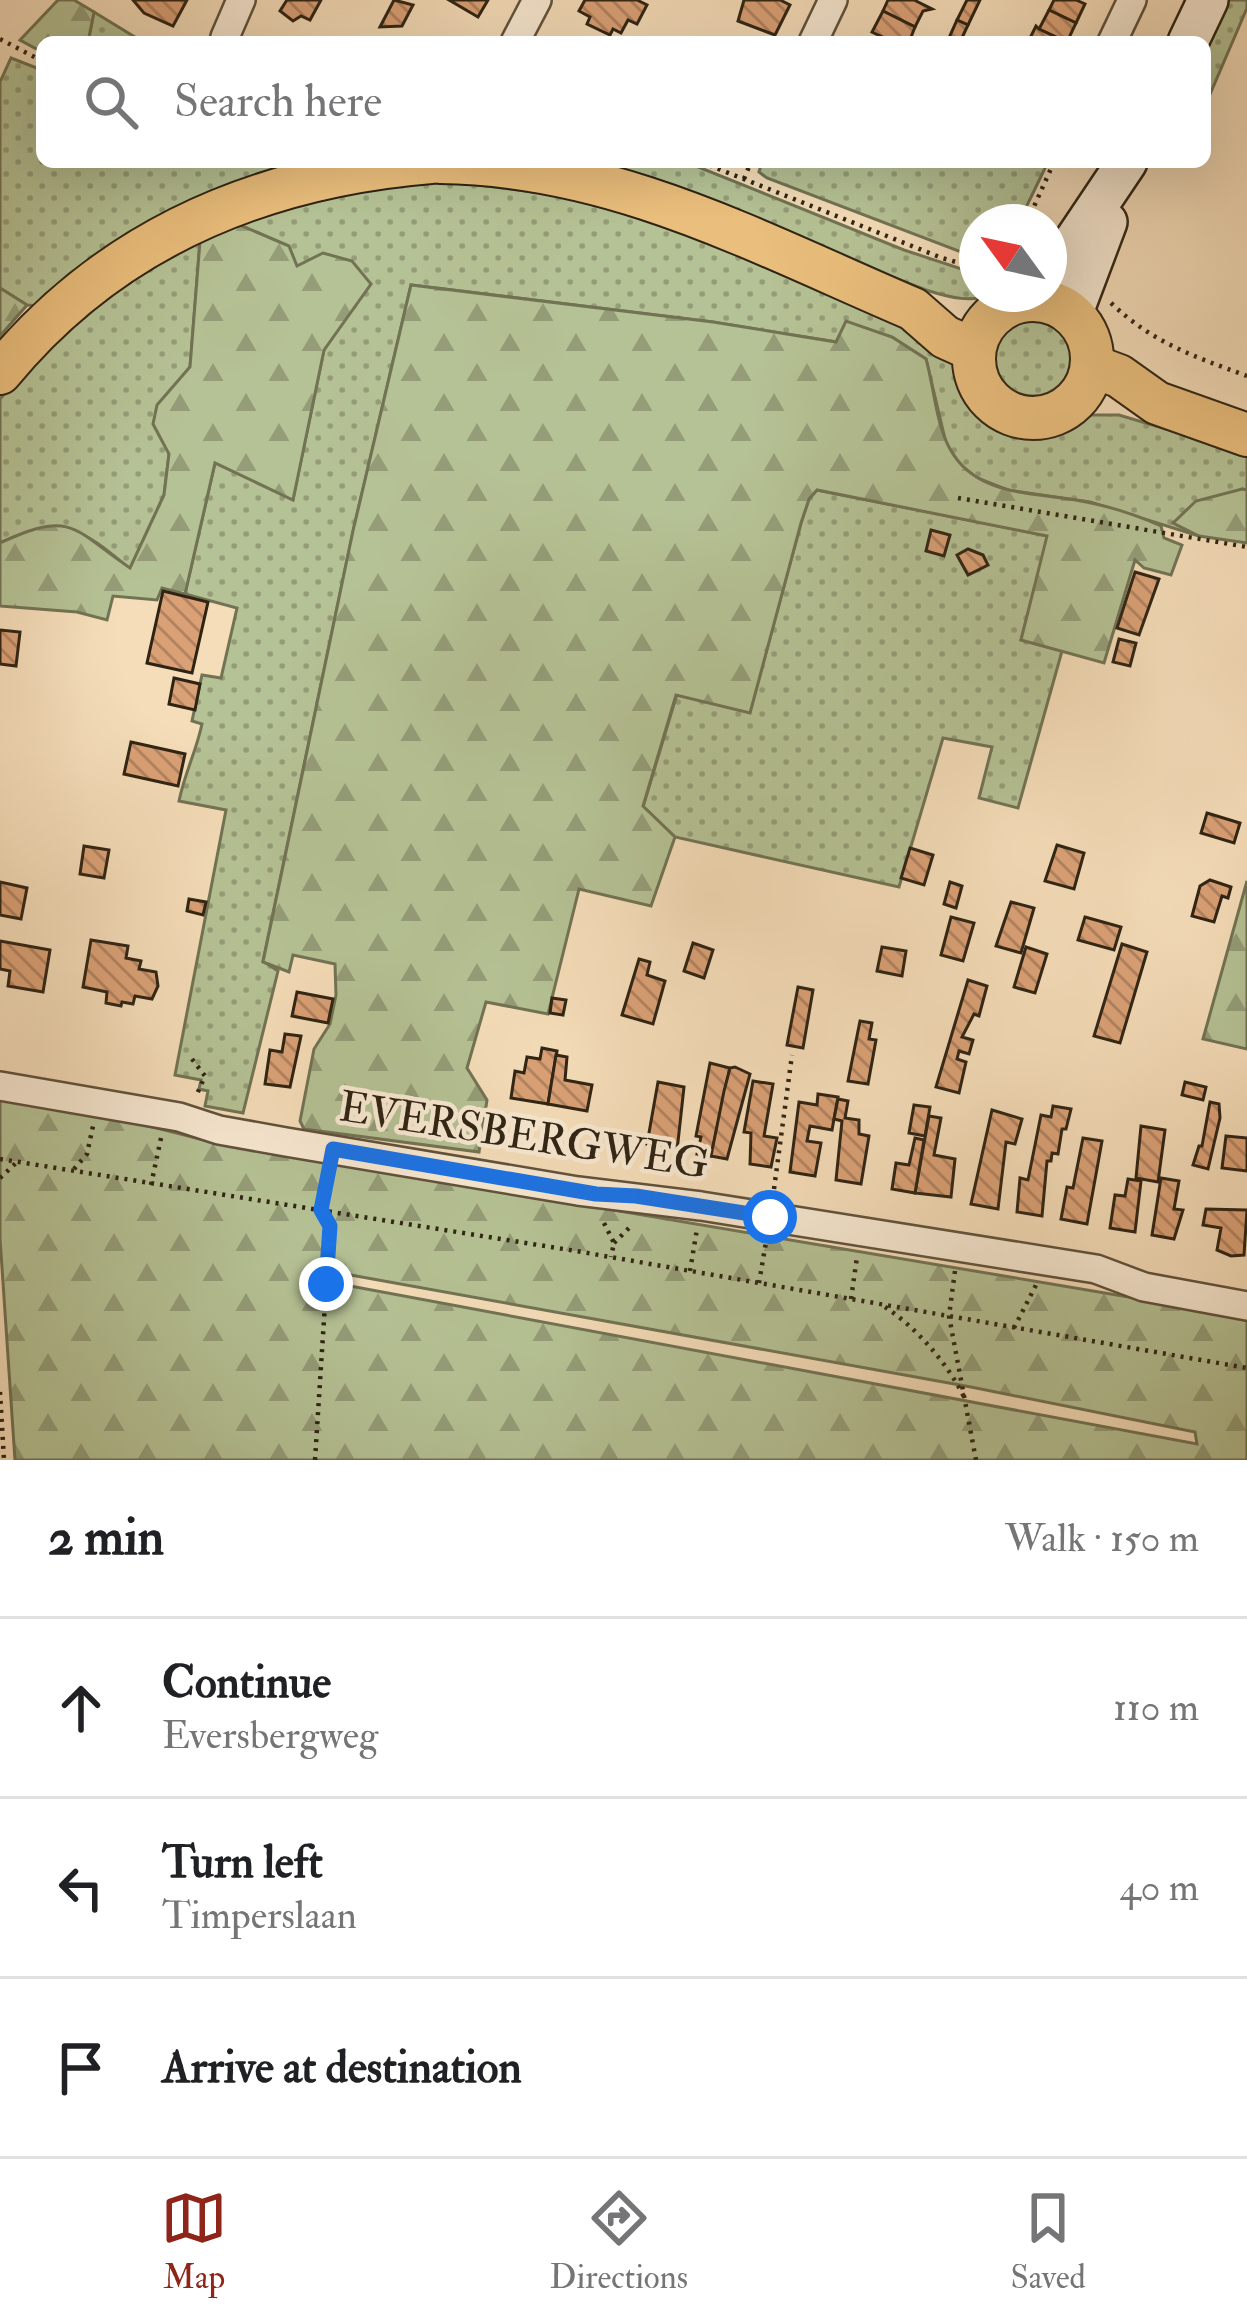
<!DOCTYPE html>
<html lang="en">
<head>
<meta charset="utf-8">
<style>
	:root { --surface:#fff; --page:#f2f2f2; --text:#202124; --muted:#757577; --line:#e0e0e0; --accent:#8f2418 }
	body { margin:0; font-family:"IM FELL Double Pica",serif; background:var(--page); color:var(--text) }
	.compass { position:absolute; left:959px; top:204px; width:108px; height:108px; border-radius:50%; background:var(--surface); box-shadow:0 12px 48px #0002; rotate:303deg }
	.stop { position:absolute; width:36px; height:36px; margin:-27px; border:9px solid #1a73e8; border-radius:50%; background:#fff }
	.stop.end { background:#1a73e8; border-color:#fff; box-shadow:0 3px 12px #0008 }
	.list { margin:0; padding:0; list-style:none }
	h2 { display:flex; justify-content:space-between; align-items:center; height:156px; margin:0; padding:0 48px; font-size:51px }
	h2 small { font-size:39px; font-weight:400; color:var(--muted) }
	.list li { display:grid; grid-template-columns:78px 1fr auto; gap:36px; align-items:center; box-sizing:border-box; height:180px; padding:0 48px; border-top:3px solid var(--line) }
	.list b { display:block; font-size:45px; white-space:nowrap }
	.list p { margin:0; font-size:39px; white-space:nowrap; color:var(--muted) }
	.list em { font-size:39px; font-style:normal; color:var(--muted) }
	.icon { flex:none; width:66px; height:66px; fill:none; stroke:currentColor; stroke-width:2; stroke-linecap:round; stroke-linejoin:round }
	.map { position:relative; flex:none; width:1247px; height:1460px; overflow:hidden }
	.search { position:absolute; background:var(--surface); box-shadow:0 12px 48px #0002; left:36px; right:36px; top:36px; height:132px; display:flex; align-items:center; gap:30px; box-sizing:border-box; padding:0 42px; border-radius:18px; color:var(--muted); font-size:45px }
	.sheet { height:696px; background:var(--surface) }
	nav { display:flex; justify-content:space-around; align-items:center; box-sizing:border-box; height:168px; border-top:3px solid var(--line); background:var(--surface); font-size:33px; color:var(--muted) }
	nav a { display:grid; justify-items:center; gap:6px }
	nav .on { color:var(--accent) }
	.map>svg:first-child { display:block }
	.grass { fill:url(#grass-dots); stroke:#727354; stroke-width:3 }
	.forest { fill:url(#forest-firs); stroke:#727354; stroke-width:3; fill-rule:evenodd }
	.building { fill:url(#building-back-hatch); stroke:#2f2414; stroke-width:3 }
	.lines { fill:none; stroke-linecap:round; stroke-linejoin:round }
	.street-casing { stroke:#60523d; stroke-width:32 }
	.secondary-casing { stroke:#2f2414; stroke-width:44 }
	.primary-casing { stroke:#2f2414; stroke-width:46 }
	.path { stroke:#2f2414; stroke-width:4.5; stroke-dasharray:3 6; stroke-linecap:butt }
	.street { stroke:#f8e9d2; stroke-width:27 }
	.secondary { stroke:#f8e9d2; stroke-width:39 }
	.primary { stroke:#eabe7c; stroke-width:42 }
	.route { stroke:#1a73e8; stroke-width:15 }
	.labels { text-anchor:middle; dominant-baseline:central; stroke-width:9; stroke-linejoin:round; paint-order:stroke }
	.street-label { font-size:42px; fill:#2f2414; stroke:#f8e9d2 }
</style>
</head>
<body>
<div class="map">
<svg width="1247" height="1460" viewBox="0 0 1247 1460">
	<defs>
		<pattern id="grass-dots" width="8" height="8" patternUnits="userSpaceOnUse" patternTransform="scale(3)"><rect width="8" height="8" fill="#b5c295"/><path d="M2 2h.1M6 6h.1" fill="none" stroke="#949d78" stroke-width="1.8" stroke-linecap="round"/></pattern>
		<pattern id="forest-firs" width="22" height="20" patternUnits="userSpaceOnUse" patternTransform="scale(3)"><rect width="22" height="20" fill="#b5c295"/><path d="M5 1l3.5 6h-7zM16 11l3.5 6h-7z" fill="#949d78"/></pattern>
		<pattern id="building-back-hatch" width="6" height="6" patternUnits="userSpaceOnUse" patternTransform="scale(3)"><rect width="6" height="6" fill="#dba176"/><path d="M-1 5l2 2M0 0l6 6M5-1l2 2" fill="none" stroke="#b28360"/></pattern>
	</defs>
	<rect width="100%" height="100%" fill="#f5ddb9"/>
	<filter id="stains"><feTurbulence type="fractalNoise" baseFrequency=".00167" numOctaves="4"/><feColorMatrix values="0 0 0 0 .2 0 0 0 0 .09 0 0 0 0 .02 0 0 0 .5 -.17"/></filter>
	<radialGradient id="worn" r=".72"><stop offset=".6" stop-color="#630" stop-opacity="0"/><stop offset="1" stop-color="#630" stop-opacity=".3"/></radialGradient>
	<g class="grass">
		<polygon points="1221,0 1247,0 1247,8 1205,106 1205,47"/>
		<polygon points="94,12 143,42 88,42"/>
		<polygon points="11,58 42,70 42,162 312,162 41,306 27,305 0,288 0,82"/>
		<path d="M592,162H686L904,250L977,274V294H996C971,303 951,298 926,290Z"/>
		<polygon points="762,162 1048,162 1019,222 977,222 977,258 767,178 759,172"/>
		<path d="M439,180L580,198L699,238L922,334L957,361L969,396L980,412L1000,426L1034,433L1087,415H1119L1247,453V490L1242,489L1174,522L1199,536L1090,502L1008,490L977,478L960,465L946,443L926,359L892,337L846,322L837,342L713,322L411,285L353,531L263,961L278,971L243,1113L205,1106L208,1091L199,1089L201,1080L175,1075L226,810L179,801C185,772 196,752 202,724L192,721L202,675L221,678L237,608L185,594L215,463L293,499L324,350L370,284L297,266L233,222L360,187Z"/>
		<path d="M200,241L190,367L158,405L169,454L164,495L130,569C81,528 62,514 0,543V399L28,365L141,269Z"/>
		<circle cx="1033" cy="358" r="38"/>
		<polygon points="817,490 1048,536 1021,640 1062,651 1018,808 979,798 992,747 943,738 899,887 675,837 643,807 677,694 750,712 801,523 809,499"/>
	</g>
	<g class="forest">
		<polygon points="58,0 74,0 94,12 88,42 42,42 42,52 20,40"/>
		<path d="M233,222L289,246L297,266L323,253L352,261L371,284L324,350L293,500L215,463L185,594L162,588L157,600L113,596L107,620L77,612L0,606V543C73,509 72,529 130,568L164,495L169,454L153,424L157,405L190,367L200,241Z"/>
		<path d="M411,285L713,322L836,342L846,321L892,337L926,359C934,387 936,424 950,449C978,500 1041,491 1091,503C1115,508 1139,516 1161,526L1164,538L1182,545L1171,575L1144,568L1135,560L1104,663L1021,640L1047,536L817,490L809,499L801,523L750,713L676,695L643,806L675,837L651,906L579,889L548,1014L486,1002L467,1068L487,1100L479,1152L304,1129L300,1121L314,1049L330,1024L336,995L335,964L293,955L289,972L263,962L353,531Z"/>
		<polygon points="0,288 27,305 0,336"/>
		<polygon points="1242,489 1247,490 1247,543 1199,536 1173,523 1196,501"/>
		<polygon points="1247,881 1247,1049 1203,1039"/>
		<path d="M0,1097L109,1116L216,1143L1247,1317V1460H15L0,1238ZM334,1272L971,1387L1195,1432L1197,1444L334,1283Z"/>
	</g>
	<g class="building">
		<polygon points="133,0 187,0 173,26 144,13"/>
		<polygon points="287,0 321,0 310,20 301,16 293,21 280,11"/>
		<polygon points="394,0 413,5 402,26 380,27"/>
		<polygon points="449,0 488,0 478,17"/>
		<polygon points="585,0 637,0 647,5 637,24 628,20 621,33 613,29 610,35 587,24 590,17 579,11"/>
		<polygon points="744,0 780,0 790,5 775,35 738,21"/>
		<polygon points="888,0 914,0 932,9 923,11 915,27 883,11"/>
		<polygon points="967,0 980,0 968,25 957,20"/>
		<polygon points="1054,0 1076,0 1085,4 1076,23 1049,10"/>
		<polygon points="1049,10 1076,23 1067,42 1039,29"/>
		<polygon points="883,11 915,27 909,42 893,42 872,32"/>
		<polygon points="957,20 968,25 960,42 949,38"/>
		<polygon points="1036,26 1039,29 1066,42 1028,42"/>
		<polygon points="931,530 950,535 944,556 926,551"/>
		<polygon points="968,549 983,555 988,565 968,575 957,555"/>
		<polygon points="1135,572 1159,579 1139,635 1117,628"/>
		<polygon points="163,591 208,602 192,673 147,663"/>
		<polygon points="0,630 20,632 16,666 0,664"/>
		<polygon points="1119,639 1136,643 1130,666 1113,662"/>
		<polygon points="174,678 200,684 195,710 169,704"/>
		<polygon points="131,742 185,754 178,786 124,774"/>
		<polygon points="1207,813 1240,823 1234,843 1201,833"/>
		<polygon points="1057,845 1084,853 1074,889 1045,881"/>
		<polygon points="84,846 109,850 104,878 80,874"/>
		<polygon points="910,848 933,855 924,885 901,878"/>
		<polygon points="1210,880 1231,887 1228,898 1222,896 1214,922 1192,916 1200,886"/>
		<polygon points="0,882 27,888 21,919 0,915"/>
		<polygon points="950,882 962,886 956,908 944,904"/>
		<polygon points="189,899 206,902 203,915 187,911"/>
		<polygon points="1011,902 1034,908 1021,953 996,946"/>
		<polygon points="951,917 974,923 963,961 941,955"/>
		<polygon points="1085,917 1121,927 1114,950 1078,940"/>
		<polygon points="91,940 128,946 126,958 141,961 139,969 156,972 158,986 152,999 135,996 133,1004 122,1002 121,1006 106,1003 107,992 83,987"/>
		<polygon points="0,941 50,950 43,992 8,986 10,971 0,969"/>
		<polygon points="693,943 713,950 704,978 684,971"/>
		<polygon points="1122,944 1147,952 1120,1043 1094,1036"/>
		<polygon points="882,947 906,951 902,976 877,971"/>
		<polygon points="1026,947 1047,954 1035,993 1014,987"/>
		<polygon points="639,959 650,962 647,975 665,981 653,1024 622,1015"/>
		<polygon points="968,980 987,986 979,1016 974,1014 962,1037 973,1040 969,1054 959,1051 957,1059 966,1062 959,1093 936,1087"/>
		<polygon points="798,987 813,990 803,1048 787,1045"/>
		<polygon points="297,992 333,999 328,1023 292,1016"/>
		<polygon points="552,998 566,1000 563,1015 550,1013"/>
		<polygon points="860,1021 872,1023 869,1039 876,1040 868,1084 848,1081"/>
		<polygon points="285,1034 301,1036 290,1087 265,1084 270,1050 282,1052"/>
		<polygon points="542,1048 557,1051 548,1104 511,1098 515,1071 524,1073 527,1057 540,1059"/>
		<polygon points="556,1055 567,1057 565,1080 592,1085 587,1111 548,1104"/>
		<polygon points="710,1063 730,1068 711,1156 697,1154 701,1137 696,1136"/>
		<polygon points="735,1067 750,1074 727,1159 711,1156 724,1091 730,1068"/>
		<polygon points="753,1081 773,1084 764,1136 777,1138 771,1167 750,1164 751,1133 744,1132"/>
		<polygon points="658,1082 684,1087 677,1151 647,1144"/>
		<polygon points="1185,1082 1206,1087 1203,1100 1182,1095"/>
		<polygon points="818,1094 838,1097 832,1130 810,1126 807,1141 821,1143 815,1176 790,1172 799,1102 817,1105"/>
		<polygon points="838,1099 848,1101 845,1118 859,1120 859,1134 869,1136 861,1184 836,1180 842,1121 834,1119"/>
		<polygon points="1210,1102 1219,1104 1220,1118 1208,1169 1193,1165 1199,1146 1202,1146"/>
		<polygon points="914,1105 930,1107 925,1136 909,1133"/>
		<polygon points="1053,1106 1071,1109 1066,1129 1062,1129 1058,1154 1052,1153 1051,1161 1047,1161 1042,1216 1017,1212 1020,1178 1028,1180 1041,1115 1051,1117"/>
		<polygon points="992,1110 1022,1119 1015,1144 1006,1142 998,1209 971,1204"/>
		<polygon points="929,1116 941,1118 934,1155 955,1159 951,1197 915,1193"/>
		<polygon points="1141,1126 1165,1130 1158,1182 1136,1178"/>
		<polygon points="1226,1136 1247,1138 1247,1171 1222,1168"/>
		<polygon points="915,1138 924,1140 915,1193 892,1189 896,1163 909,1165"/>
		<polygon points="1083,1138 1102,1141 1087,1224 1061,1219 1067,1187 1073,1188"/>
		<polygon points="1161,1178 1179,1181 1174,1209 1183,1210 1174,1239 1152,1235"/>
		<polygon points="1128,1179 1141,1181 1135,1232 1110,1228 1115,1195 1125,1196"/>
		<polygon points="1206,1209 1247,1210 1244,1255 1231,1256 1217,1250 1221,1228 1203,1225"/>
	</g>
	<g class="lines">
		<g class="street-casing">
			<g id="street">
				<polyline points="228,42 225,37 241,0"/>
				<polyline points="515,42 537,0"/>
				<polyline points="813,42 833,0"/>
				<polyline points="1112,42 1132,0"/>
				<polyline points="0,1086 179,1117 219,1130 286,1142 578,1191 701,1206 1096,1269 1144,1287 1247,1306"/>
			</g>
		</g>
		<g class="secondary-casing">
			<g id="secondary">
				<polyline points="1188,42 1208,0"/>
				<polyline points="1049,292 1076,238 1127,162"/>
				<polyline points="1072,315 1107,222"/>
			</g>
		</g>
		<g class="primary-casing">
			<g id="primary">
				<path d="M440,162C614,164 756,242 913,309L945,337L974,350"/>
				<circle cx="1033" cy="359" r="59"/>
				<polyline points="1092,366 1119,376 1157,403 1247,435"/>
				<path d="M0,373C110,239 260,176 431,162"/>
			</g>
		</g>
		<g class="path">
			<polyline points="0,39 42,61"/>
			<polyline points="701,162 942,258 977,268"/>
			<polyline points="744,179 751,162"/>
			<polyline points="1027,222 1054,162"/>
			<path d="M1111,303C1153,343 1193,356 1247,376"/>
			<polyline points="958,498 1247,547"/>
			<polyline points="192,1059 205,1076 197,1094"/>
			<polyline points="0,1159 576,1251 1247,1368"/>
			<polyline points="74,1169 87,1154 93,1126"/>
			<polyline points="0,1178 17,1162"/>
			<polyline points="151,1185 161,1138"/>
			<polyline points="774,1189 792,1055"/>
			<polyline points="604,1223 614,1243 611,1257"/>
			<polyline points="614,1243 631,1226"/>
			<polyline points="690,1271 697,1229"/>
			<polyline points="955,1271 949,1316 976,1460"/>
			<polyline points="759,1283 766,1242"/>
			<polyline points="851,1299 857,1257"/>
			<path d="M885,1307C916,1327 948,1364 964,1397"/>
			<polyline points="1014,1328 1036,1285"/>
			<polyline points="0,1392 4,1460"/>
			<polyline points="315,1460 330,1226 321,1210 327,1175"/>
		</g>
		<use href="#street" class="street"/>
		<use href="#secondary" class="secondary"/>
		<use href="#primary" class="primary"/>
	</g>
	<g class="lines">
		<polyline class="route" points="326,1284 330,1226 321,1210 333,1149 596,1194 636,1196 770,1217"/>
	</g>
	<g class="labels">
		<g class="street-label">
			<text transform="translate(524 1136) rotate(9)">EVERSBERGWEG</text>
		</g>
	</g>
	<rect width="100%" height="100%" filter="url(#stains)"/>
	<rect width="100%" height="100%" fill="url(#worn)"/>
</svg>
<svg class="compass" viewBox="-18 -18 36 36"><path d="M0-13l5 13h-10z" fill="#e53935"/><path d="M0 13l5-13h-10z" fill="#757577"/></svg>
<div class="stop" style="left:770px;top:1217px"></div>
<div class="stop end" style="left:326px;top:1284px"></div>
<div class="search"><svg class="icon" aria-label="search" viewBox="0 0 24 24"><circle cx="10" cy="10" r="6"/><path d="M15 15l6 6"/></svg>Search here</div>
</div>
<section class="sheet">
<h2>2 min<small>Walk · 150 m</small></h2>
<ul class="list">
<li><svg class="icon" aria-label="ahead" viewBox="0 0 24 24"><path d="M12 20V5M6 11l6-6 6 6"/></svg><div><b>Continue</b><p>Eversbergweg</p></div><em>110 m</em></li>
<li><svg class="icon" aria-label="left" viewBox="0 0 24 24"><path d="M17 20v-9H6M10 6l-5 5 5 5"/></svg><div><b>Turn left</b><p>Timperslaan</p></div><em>40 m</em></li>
<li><svg class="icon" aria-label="arrive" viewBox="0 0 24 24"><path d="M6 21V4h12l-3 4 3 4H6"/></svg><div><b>Arrive at destination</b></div></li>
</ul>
</section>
<nav>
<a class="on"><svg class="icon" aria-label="map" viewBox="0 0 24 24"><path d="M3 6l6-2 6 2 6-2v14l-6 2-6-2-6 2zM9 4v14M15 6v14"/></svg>Map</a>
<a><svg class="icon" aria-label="directions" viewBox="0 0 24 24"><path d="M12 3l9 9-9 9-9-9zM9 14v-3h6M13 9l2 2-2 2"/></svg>Directions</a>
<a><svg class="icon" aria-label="saved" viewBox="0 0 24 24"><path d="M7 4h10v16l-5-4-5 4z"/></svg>Saved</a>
</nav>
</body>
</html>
